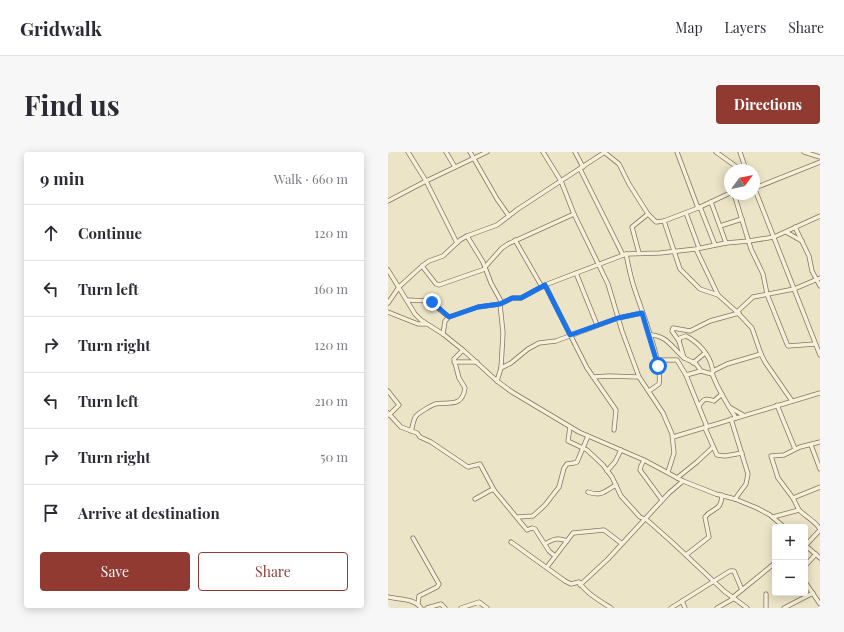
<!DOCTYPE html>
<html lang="en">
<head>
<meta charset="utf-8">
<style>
	:root { --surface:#fff; --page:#f7f7f7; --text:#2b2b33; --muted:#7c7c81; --line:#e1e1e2; --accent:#903a32 }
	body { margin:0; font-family:"Playfair Display",serif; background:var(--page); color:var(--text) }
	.controls { position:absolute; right:12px; bottom:12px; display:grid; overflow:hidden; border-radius:4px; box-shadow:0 2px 10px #0003 }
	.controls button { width:36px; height:36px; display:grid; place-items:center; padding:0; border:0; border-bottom:1px solid var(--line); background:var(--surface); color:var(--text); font:20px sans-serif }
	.compass { position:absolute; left:336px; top:12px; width:36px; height:36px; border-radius:50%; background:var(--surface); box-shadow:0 2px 10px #0003; rotate:58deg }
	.stop { position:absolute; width:12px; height:12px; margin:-9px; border:3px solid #1a73e8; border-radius:50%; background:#fff }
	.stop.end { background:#1a73e8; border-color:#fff; box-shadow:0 1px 4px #0008 }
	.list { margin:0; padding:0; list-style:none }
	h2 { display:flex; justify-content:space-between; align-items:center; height:52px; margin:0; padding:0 16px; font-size:17px }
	h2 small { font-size:13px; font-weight:400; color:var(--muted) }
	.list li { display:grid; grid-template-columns:26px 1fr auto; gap:12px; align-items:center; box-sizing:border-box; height:56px; padding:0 16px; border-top:1px solid var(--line) }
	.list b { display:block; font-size:15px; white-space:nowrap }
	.list em { font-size:13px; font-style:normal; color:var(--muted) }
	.actions { display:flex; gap:8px; padding:12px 16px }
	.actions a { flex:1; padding:9px 0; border:1px solid var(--accent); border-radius:4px; text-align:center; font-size:14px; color:var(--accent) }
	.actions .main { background:var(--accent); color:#fff }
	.icon { flex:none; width:22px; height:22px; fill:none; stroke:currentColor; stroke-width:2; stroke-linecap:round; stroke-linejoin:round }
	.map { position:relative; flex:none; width:432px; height:456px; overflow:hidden; border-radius:4px }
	header { display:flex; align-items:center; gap:24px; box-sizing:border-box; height:56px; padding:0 20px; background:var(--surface); border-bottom:1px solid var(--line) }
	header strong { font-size:19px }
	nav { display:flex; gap:22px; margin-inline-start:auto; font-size:14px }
	.intro { display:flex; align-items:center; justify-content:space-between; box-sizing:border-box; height:96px; padding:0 24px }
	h1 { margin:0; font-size:28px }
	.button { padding:10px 18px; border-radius:4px; background:var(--accent); color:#fff; font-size:14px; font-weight:700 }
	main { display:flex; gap:24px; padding:0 24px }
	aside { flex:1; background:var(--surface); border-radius:4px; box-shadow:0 2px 10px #0003 }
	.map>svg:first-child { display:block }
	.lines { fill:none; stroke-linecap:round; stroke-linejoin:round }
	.street-casing { stroke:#85765e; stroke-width:5 }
	.street { stroke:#f6f0da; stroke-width:3.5 }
	.route { stroke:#1a73e8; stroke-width:5 }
</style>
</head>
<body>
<header>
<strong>Gridwalk</strong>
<nav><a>Map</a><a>Layers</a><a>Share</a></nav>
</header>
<div class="intro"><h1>Find us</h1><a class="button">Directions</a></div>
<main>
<aside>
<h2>9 min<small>Walk · 660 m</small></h2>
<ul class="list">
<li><svg class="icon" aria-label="ahead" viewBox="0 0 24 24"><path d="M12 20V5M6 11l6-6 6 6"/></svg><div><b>Continue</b></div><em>120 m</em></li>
<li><svg class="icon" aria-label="left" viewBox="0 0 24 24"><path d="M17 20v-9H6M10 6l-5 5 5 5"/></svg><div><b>Turn left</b></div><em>160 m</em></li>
<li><svg class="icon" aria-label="right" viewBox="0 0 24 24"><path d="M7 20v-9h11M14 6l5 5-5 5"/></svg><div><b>Turn right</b></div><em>120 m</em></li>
<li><svg class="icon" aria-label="left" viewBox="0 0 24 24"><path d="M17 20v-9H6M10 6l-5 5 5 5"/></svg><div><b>Turn left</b></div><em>210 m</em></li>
<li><svg class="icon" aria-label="right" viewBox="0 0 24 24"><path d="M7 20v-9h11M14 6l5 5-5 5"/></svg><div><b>Turn right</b></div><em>50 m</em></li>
<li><svg class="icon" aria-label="arrive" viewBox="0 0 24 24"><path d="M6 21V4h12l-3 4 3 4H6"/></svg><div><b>Arrive at destination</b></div></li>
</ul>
<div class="actions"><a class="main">Save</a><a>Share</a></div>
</aside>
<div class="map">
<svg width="432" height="456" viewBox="0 0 432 456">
	<rect width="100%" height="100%" fill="#ebe4c7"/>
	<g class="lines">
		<g class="street-casing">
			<g id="street">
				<polyline points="20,0 38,29 69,91"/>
				<polyline points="58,0 67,15"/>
				<polyline points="82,0 109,47 121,64"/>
				<polyline points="155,0 173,29 186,62 220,132 234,179 251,225 275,261 284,282 286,301 280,320"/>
				<polyline points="187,0 195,15"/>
				<polyline points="216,0 231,12 241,32 260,62 268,70 276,69 310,56 342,41"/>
				<polyline points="289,0 310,56"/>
				<polyline points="328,0 353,18"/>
				<polyline points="352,0 358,18"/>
				<polyline points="416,0 432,5"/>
				<polyline points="192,17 235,103"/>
				<polyline points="366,35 432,203"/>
				<polyline points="367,36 432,10"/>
				<polyline points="346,42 363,97 375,122 379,142 399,192 400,194 427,192"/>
				<polyline points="0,49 38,29 99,0"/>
				<polyline points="323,50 338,91"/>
				<polyline points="312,55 327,93"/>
				<polyline points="298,61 311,96"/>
				<polyline points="276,69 292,117 312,137 330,143"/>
				<polyline points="332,74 354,67"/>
				<polyline points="407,75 421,104 424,119 432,134"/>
				<polyline points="398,80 414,89"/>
				<polyline points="79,84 95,110 103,131 114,151"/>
				<polyline points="127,88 154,135"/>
				<polyline points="308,97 330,143 349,160 364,176 373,202 377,210 404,249"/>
				<polyline points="251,101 244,75 260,62"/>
				<path d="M238,102C240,112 242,122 245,132C252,155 275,210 271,232L261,239"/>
				<polyline points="34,114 48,132 51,133 97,117"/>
				<polyline points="97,115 114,96 120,92 186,62"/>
				<polyline points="0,118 27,162 33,168 55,182 75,198 109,229 124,240 191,280 256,308 295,329 328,342 347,347 369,356 382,363 396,375"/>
				<polyline points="188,121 209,173"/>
				<polyline points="157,133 199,216 228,258 226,278"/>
				<polyline points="19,148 41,149 61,165"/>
				<polyline points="0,151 11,135 34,114 41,109 55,104 72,88 79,84 109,73 130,57 217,0"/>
				<polyline points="0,160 30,172 38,172"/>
				<polyline points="349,160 365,145 406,137 432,126"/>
				<polyline points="55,182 57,169 61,165 90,155 112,152 125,146 133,146 157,133 238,102 272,101 308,97 338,91 361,89 386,85 432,64"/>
				<path d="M262,183C278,183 284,195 295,205C299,208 303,209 307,211C309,213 311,216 313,219"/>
				<polyline points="291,189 284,179 285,176 302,179 322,169 351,161"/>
				<path d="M296,206L291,189L292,186L298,184C310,190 321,202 324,215C325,218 324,221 325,224C331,239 339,252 348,266"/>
				<polyline points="268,208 289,208 298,223 319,275"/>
				<polyline points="66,210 89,210"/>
				<polyline points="305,211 317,201"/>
				<polyline points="113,216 123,211 140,197 151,191 168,189 230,166 254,161"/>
				<polyline points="325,219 339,212 373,202"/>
				<polyline points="298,223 313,219 324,222"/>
				<polyline points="205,225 221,224 251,225"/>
				<polyline points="109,229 113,216 115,181 112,152"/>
				<polyline points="0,239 11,253 1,263"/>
				<polyline points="389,253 407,297"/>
				<path d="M311,254C316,246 318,246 326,249L334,242"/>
				<polyline points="343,256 355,263"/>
				<polyline points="0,261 13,275 29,281 32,285 43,290 80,315 92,312 106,338"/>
				<polyline points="343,267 360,322 358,332 347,347"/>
				<polyline points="182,275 180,289 199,298 215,313 224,325 233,344 252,365 259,368 285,391 336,439 359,456"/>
				<polyline points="317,276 329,303 337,304 354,301"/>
				<path d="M23,279C25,274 25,268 28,264C32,260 42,254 47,252C59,249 74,257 77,236L71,226L66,207L75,198"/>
				<polyline points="285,285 432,241"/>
				<polyline points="423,293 432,317"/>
				<polyline points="256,308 253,314 252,318 274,348"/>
				<polyline points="219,319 227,310 233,298"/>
				<polyline points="289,326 309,310 325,295"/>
				<path d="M200,340C213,345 217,339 228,333"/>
				<polyline points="405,346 432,335"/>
				<polyline points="87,347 103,338 106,338 139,378 144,376 147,377 161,399 167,404"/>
				<polyline points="411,358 405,346 390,326 383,304 396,303 412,295 432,290"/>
				<polyline points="130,365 145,364 157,353 171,335 176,316 179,312 186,311 189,310 200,284"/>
				<path d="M385,365L411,358C418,365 426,368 432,377"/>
				<polyline points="25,386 51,432 49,435 31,444 30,452"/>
				<path d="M123,390L177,429L183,432L191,430C198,441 212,449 223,456"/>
				<path d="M157,392C165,387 170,385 179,389"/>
				<polyline points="417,393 432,406"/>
				<polyline points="418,393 432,378"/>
				<path d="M298,403L321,385L317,365C325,355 333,360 334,343"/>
				<polyline points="417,414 428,402"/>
				<polyline points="159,415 185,381 216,378 233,391"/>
				<polyline points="417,430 432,452"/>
				<polyline points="192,433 220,407 281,341 295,329"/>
				<path d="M0,445C11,448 26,446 33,456"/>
				<polyline points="344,446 387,411"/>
				<polyline points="294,449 297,456"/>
				<polyline points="39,456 53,452 57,456"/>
				<polyline points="73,456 91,450 99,456"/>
				<polyline points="283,456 342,419 346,419 354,438"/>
				<polyline points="329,456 345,447"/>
				<polyline points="378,456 378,442"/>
				<polyline points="396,456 425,441"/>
			</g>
		</g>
		<use href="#street" class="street"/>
	</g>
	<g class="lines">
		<polyline class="route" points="44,150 61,165 90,155 112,152 124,146 133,146 157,133 182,183 230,166 254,161 270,214"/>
	</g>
</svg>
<div class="controls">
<button>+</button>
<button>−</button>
</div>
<svg class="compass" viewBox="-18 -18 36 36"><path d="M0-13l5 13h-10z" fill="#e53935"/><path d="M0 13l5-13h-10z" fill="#7c7c81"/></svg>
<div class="stop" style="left:270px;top:214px"></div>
<div class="stop end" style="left:44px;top:150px"></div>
</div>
</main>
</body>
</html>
